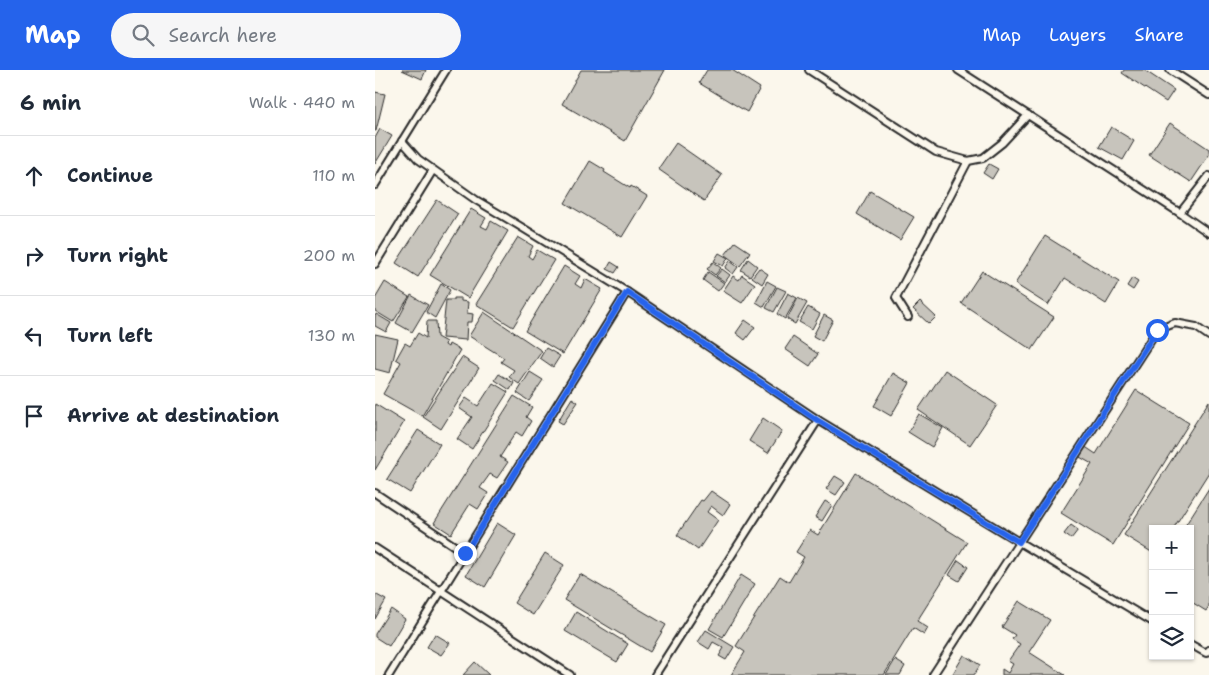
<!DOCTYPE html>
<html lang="en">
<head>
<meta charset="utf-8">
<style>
	:root { --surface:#fff; --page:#f6f6f7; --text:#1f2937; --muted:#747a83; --line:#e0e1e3; --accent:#2563eb }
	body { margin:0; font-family:"Shantell Sans",sans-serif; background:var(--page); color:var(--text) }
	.controls { position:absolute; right:15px; bottom:15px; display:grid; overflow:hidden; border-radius:0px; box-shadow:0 1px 4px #0004 }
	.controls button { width:45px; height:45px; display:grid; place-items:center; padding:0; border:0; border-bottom:1px solid var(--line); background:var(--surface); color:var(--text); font:25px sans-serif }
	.stop { position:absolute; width:15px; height:15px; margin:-11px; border:4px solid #2563eb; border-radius:50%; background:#fff }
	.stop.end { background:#2563eb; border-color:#fff; box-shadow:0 1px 5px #0008 }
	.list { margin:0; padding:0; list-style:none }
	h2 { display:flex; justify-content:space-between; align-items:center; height:65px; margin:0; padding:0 20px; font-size:21px }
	h2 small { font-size:16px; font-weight:400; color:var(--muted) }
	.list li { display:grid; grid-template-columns:32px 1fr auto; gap:15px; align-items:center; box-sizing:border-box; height:80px; padding:0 20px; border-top:1px solid var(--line) }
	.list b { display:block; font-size:19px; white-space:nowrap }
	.list em { font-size:16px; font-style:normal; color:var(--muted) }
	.icon { flex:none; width:28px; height:28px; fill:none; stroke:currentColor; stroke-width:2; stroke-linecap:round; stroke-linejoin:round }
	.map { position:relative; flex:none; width:834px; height:605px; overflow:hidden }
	header { display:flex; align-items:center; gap:30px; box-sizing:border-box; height:70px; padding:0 25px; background:var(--accent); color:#fff }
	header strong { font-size:24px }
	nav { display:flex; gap:28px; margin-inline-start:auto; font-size:18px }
	.search { width:350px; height:45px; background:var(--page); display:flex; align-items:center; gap:12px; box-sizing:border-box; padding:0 18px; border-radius:28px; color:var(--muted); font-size:19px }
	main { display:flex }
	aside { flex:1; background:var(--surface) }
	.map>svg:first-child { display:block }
	.building { fill:#c7c4bc; stroke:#2b2b2b }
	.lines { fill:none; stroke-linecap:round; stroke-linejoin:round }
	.lane-casing { stroke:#2b2b2b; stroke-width:10 }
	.lane { stroke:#fbf7ec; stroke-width:6 }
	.route { stroke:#2563eb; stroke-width:6 }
</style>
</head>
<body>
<header>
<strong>Map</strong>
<div class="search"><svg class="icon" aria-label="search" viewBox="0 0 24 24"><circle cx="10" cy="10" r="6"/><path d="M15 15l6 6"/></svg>Search here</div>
<nav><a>Map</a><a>Layers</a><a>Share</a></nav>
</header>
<main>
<aside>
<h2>6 min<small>Walk · 440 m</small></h2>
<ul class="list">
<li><svg class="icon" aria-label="ahead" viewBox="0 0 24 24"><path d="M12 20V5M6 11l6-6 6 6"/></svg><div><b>Continue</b></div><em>110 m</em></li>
<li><svg class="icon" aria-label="right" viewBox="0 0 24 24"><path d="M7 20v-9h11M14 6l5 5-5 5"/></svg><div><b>Turn right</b></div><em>200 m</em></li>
<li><svg class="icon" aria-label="left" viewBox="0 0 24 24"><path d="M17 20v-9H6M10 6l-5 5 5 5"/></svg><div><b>Turn left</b></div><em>130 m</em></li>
<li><svg class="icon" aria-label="arrive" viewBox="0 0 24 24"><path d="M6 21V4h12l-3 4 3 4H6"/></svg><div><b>Arrive at destination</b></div></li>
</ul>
</aside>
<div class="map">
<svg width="834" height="605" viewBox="0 0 834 605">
	<rect width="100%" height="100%" fill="#fbf7ec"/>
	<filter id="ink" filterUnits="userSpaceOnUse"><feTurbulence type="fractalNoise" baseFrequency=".02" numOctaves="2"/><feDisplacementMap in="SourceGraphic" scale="10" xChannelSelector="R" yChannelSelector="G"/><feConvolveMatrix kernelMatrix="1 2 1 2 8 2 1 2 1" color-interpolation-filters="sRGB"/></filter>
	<g filter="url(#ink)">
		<g class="building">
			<polygon points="27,0 51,0 47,9"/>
			<polygon points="206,0 290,0 250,71 187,34"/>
			<polygon points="332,0 357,0 385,18 372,42 324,13"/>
			<polygon points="749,0 769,0 799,20 791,32 747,3"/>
			<polygon points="0,22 10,24 1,61 0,61"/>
			<polygon points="795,53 834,79 834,85 816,112 774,85"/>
			<polygon points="736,57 759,71 748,90 724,77"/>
			<polygon points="5,59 17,66 0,94 0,68"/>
			<polygon points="301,73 347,105 329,131 283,99"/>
			<polygon points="215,91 230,100 229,102 255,118 256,116 272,126 247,167 190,133"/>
			<polygon points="614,94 623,99 617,109 608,103"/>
			<polygon points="495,121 539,147 525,170 482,144"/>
			<polygon points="62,130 83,144 43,207 21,193"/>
			<polygon points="96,139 111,148 106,156 112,159 116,151 133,161 93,228 55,205"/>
			<polygon points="670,166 744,212 731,234 690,208 673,235 640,214"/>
			<polygon points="143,167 158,176 153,186 157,189 162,180 179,190 138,257 101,234"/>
			<polygon points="360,172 375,182 365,196 350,185"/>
			<polygon points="344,183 353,188 348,196 339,191"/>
			<polygon points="373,189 382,196 375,206 366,200"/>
			<polygon points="355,191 363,197 358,204 350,198"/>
			<polygon points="236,192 244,197 240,203 232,199"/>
			<polygon points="338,192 346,198 340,205 332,199"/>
			<polygon points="189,196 205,206 200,214 206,218 210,209 227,219 188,284 150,261"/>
			<polygon points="384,198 393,204 387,214 377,207"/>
			<polygon points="347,199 355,205 350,212 341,206"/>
			<polygon points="607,201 679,247 657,280 586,233"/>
			<polygon points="333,202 349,213 343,221 328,210"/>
			<polygon points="367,205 380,214 367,233 348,221 358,206 364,210"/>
			<polygon points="757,208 763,212 758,220 752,216"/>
			<polygon points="392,211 401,216 389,237 381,232"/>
			<polygon points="10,212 34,227 18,252 0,241 0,229"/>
			<polygon points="66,214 75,220 60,248 51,242"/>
			<polygon points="402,217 411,221 399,242 391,238"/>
			<polygon points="413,223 422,228 410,249 402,244"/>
			<polygon points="36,225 53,235 37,262 21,253"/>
			<polygon points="79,228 86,228 86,231 93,232 92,243 98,244 97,252 92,252 91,270 67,268 71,230 79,230"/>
			<polygon points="423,228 432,233 420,254 412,249"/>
			<polygon points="545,232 561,247 554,254 538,239"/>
			<polygon points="433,237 445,244 437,259 424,252"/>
			<polygon points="109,242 167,281 144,314 134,307 139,300 126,292 129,288 94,266"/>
			<polygon points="1,244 16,253 11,262 0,256 0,247"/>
			<polygon points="449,245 458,250 447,271 438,266"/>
			<polygon points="370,250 380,257 370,270 361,263"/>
			<polygon points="52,251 61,251 62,267 71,272 70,275 73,277 74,274 85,280 47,346 8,324 26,292 21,289 30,273 35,276 43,263 51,268"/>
			<polygon points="0,264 23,269 15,303 0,299"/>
			<polygon points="418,267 443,284 435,296 410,279"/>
			<polygon points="171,278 185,286 178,297 165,288"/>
			<polygon points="87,287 104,298 66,359 48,347"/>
			<polygon points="570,300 622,335 595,375 543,340"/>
			<polygon points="155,302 168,310 154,331 142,323"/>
			<polygon points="518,303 535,313 516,346 499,336"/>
			<polygon points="124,304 139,313 135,320 120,310"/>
			<polygon points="118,313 133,322 97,379 82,369 97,347 84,338 91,328 103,336"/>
			<polygon points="761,320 814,353 738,475 686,443 717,394 703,386 709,376 721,384"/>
			<polygon points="139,326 157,337 151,347 156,351 147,366 141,362 125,387 133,392 122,408 115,404 105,418 113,423 103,439 95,434 76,464 59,453"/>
			<polygon points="197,328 203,332 188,354 183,351"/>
			<polygon points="834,331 834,402 798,459 778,459 778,483 749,465"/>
			<polygon points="0,334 29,352 0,400"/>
			<polygon points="544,344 568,358 557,377 533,362"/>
			<polygon points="388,348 407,361 393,383 374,371"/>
			<polygon points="43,360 65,374 35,423 12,409"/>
			<polygon points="481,403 592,472 542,551 553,558 549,565 538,558 509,605 356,605 370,582 361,576 405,506 414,512 429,487 421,482 435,460 443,465"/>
			<polygon points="460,406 470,412 461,425 451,419"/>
			<polygon points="834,418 834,536 831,541 815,531 815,459 808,459"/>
			<polygon points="336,421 355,434 348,445 336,436 332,442 343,450 323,480 302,465 326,430 328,431"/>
			<polygon points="450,431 457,435 447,451 440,447"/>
			<polygon points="122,453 141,465 110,517 91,505"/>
			<polygon points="696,455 703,460 696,469 689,464"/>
			<polygon points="170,483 189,495 158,545 139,533"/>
			<polygon points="583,490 593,497 584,511 574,505"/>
			<polygon points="205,504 291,555 275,582 189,530"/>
			<polygon points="366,505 380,514 348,567 334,559"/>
			<polygon points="0,524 11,530 0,549"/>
			<polygon points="644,531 675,550 654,582 690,605 627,605 627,599 633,603 638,594 633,591 645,574 637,569 640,565 627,557"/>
			<polygon points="16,539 30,549 14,576 0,567 0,564"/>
			<polygon points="201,542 253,574 242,592 190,561"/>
			<polygon points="331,560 359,577 351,590 344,586 349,578 338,572 334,579 323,572"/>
			<polygon points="60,564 75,573 66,585 52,577"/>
			<polygon points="589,585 605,595 599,605 577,605"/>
			<polygon points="520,590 530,596 525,605 511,605"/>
			<polygon points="100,592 114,605 88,605"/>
		</g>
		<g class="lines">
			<g class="lane-casing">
				<g id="lane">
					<polyline points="434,0 561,82 593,91 608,88 627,73 653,45"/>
					<polyline points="583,0 805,143 834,163"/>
					<polyline points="795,0 834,25"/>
					<polyline points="27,71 43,89 101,130 143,155 252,222 443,350 644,472 778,552"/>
					<polyline points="0,115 71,0"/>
					<polyline points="805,143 834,106"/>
					<polyline points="0,194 58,100"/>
					<polyline points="533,247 521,228 593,91"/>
					<polyline points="0,423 90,483"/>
					<polyline points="0,478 195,605"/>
					<polyline points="815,574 831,583 834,580"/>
					<polyline points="14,605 252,222"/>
					<polyline points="280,605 443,350"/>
					<polyline points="558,605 782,260 800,253 821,257 834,266"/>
				</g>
			</g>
			<use href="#lane" class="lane"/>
		</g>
	</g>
	<g class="lines" filter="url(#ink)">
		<polyline class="route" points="90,483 252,222 442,350 644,472 782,260"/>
	</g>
</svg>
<div class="controls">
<button>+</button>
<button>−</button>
<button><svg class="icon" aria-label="layers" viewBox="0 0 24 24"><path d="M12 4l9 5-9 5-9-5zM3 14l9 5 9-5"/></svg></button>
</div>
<div class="stop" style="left:782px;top:260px"></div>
<div class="stop end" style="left:90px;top:483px"></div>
</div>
</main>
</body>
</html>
